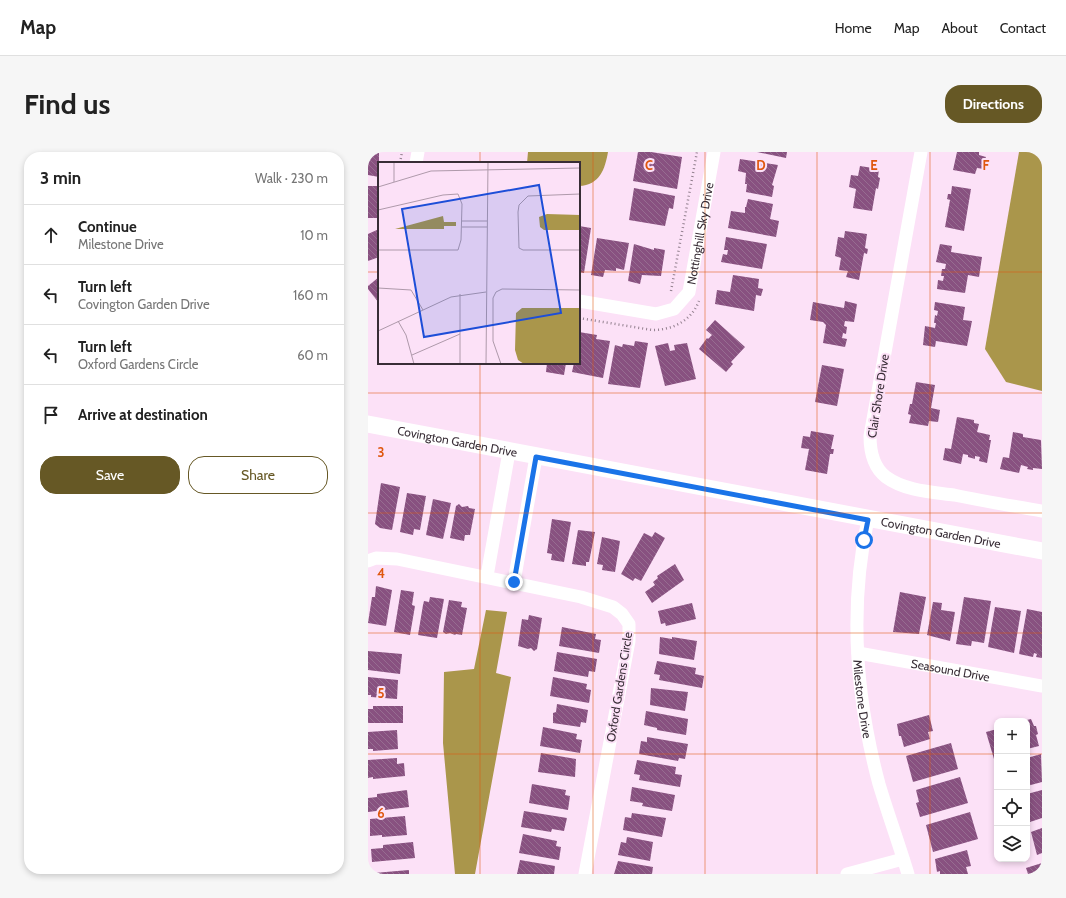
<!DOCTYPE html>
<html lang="en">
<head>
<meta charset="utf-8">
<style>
	:root { --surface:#fff; --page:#f6f6f6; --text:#222; --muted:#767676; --line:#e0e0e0; --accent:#665825 }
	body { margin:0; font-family:Cabin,sans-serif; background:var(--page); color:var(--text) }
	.controls { position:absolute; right:12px; bottom:12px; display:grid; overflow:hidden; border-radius:8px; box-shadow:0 2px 6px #0003 }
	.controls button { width:36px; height:36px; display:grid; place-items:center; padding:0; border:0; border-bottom:1px solid var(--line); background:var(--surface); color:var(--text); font:20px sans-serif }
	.stop { position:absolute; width:12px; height:12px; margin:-9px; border:3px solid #1a73e8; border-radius:50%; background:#fff }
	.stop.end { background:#1a73e8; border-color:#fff; box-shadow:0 1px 4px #0008 }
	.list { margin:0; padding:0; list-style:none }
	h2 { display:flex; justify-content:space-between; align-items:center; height:52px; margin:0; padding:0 16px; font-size:17px }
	h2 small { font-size:13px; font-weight:400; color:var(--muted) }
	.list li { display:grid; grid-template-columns:26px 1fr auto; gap:12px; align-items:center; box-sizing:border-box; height:60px; padding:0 16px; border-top:1px solid var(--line) }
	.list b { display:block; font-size:15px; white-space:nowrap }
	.list p { margin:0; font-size:13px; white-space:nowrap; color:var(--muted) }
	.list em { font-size:13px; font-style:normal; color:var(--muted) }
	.actions { display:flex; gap:8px; padding:12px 16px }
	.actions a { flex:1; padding:9px 0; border:1px solid var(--accent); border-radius:16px; text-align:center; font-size:14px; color:var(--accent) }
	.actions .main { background:var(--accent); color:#fff }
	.icon { flex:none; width:22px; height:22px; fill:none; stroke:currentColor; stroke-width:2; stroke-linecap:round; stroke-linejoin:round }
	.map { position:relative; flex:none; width:674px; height:722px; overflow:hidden; border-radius:16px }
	header { display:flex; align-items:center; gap:24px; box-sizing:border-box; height:56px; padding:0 20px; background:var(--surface); border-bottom:1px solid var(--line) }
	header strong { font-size:19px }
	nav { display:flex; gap:22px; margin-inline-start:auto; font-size:14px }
	.intro { display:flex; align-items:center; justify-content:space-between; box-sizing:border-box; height:96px; padding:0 24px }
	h1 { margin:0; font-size:28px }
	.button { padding:10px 18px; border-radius:16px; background:var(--accent); color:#fff; font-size:14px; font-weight:700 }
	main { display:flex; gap:24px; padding:0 24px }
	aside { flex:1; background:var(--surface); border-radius:16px; box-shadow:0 2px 6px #0003 }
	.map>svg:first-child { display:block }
	.water { fill:#aa964b }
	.building { fill:url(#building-back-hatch) }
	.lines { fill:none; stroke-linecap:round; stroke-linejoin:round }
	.path { stroke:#93808f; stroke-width:2.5; stroke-dasharray:1 3; stroke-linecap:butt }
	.minor { stroke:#fff; stroke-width:13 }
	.tertiary { stroke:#fff; stroke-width:17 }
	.route { stroke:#1a73e8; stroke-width:5 }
	.grid { fill:none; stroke:#df570e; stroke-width:1; stroke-opacity:0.55 }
	.labels { text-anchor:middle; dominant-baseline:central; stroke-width:4; stroke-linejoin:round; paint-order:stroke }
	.street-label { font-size:12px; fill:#382d36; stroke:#fce1f7 }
	.inset-road { fill:none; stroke:#ae99aa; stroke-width:1 }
	.view { fill:#1d4ed8; fill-opacity:0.15; stroke:#1d4ed8; stroke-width:2 }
	.inset-edge { fill:none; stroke:#382d36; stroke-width:2 }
	.grid-label { font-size:13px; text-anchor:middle; font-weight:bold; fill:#df570e; stroke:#fce1f7; stroke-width:4; stroke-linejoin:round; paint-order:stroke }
</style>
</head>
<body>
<header>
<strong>Map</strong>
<nav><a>Home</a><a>Map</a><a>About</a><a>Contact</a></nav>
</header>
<div class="intro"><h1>Find us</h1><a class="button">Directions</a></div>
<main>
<aside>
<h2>3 min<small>Walk · 230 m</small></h2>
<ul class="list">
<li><svg class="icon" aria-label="ahead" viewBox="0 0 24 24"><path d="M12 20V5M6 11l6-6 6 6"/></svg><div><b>Continue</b><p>Milestone Drive</p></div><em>10 m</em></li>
<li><svg class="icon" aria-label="left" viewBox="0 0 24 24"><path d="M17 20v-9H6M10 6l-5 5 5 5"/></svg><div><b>Turn left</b><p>Covington Garden Drive</p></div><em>160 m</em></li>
<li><svg class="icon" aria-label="left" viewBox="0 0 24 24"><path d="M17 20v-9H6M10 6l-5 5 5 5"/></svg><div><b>Turn left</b><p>Oxford Gardens Circle</p></div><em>60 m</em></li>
<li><svg class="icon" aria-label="arrive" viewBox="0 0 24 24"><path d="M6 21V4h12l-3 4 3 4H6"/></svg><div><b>Arrive at destination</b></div></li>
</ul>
<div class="actions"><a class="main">Save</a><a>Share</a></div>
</aside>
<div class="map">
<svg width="674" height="722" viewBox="0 0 674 722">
	<defs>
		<pattern id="building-back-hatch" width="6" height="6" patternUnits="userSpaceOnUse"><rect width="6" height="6" fill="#885180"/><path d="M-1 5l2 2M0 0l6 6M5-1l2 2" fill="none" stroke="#976d91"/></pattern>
	</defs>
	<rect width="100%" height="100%" fill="#fce1f7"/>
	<g class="water">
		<path d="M160,0H240C237,17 232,33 211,34V11H159Z"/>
		<polygon points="651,0 674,0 674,239 638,230 617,197"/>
		<polygon points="118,458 139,460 128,521 143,525 107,722 87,722 75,591 76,520 106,517"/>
	</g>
	<g class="building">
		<polygon points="0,0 11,1 11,25 0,23"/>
		<polygon points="270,0 283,0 314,5 309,37 265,29"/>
		<polygon points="389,0 419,0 418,6"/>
		<polygon points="589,0 611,0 611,3 618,5 616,17 609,16 607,22 585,18"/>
		<polygon points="372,7 410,13 404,33 406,34 404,45 378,40 379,32 377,32 378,21 370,19"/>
		<polygon points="492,14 511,17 510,25 512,26 510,37 508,36 504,59 485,56 488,37 481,35 483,23 490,24"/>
		<polygon points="0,34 11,34 10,66 0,66"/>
		<polygon points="584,34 603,37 596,79 577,75 582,48 579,47 580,42 583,42"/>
		<polygon points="266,36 307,44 305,57 301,56 297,74 261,68"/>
		<polygon points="380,47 405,52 402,67 411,69 408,85 360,76 363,59 377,61 377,55 378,55"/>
		<polygon points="211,74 223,76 216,121 211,120"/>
		<polygon points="11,77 11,105 0,109 0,82"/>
		<polygon points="477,79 499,82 497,96 500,97 499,102 496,101 491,128 478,125 480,119 471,118 473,106 467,104 470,85 476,86"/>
		<polygon points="358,85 399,92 394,117 353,110 355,102 359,103 360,98 356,98"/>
		<polygon points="229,86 261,91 256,118 248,116 248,119 237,118 235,125 223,123"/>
		<polygon points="266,92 286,98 286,96 297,98 293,124 274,123 272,132 260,129"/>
		<polygon points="572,92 584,94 583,100 614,105 611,125 600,123 597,141 569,137 570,128 575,129 576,124 573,124 574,117 577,117 578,112 568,110"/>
		<polygon points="365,123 391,127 390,136 395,137 393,144 388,143 386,159 347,152 349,138 362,140"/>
		<polygon points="11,125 11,151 0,137 0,134"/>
		<polygon points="477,149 489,152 486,170 477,169 476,174 479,175 478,182 475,181 474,186 479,187 477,195 455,191 458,173 455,170 442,168 445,150 476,156"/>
		<polygon points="567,150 597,155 595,168 604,169 599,194 568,189 567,195 555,193 557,174 567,176 568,171 566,171 567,163 569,164 570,159 566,158"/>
		<polygon points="347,168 377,195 363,210 365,212 358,220 331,197 339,186 340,187 344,183 338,178"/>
		<polygon points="211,180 229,183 228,187 242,189 235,226 204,220 206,211 211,211"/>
		<polygon points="267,189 280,191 272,236 240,232 247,193 254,195 255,192 266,194"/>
		<polygon points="300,191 302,199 307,198 306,193 319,191 328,227 297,234 287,194"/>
		<polygon points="179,211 198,211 196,223 178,220"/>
		<polygon points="454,213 476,217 469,254 447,250"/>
		<polygon points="548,230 567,233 563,256 572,258 570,270 561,269 560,274 541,271 543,263 540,262 542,252 544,252"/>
		<polygon points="589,265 606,268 606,271 611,272 609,280 622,283 621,288 623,288 619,311 611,309 612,305 607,304 607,307 600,305 600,303 595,302 593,312 575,308 577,296 583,297"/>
		<polygon points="443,279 466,283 463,297 466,297 465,302 462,302 459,322 437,318 441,297 433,296 435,284 442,285"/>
		<polygon points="645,280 655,282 655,285 673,288 674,317 665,316 665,318 659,317 660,315 653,313 651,321 632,317 635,305 641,306"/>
		<polygon points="13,331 32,335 24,378 12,376 7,372"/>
		<polygon points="39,341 58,344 52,378 46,377 45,383 32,380"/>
		<polygon points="65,347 83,351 75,387 58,383"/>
		<polygon points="91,352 94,355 100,354 101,356 107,357 102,383 97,383 96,389 82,386 88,354"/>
		<polygon points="184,367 203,370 196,410 183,408 184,402 179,401"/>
		<polygon points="210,378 227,380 221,410 218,410 218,414 204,412"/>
		<polygon points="287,380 297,386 273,429 267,426 265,429 253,422 276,381 284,385"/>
		<polygon points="234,385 252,389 247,420 234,418 235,413 229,412"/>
		<polygon points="307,412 316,428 284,451 277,440 287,433 285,430 290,426 289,424"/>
		<polygon points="8,434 24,438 18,474 0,471 4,445 7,445"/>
		<polygon points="33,438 46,440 44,453 47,454 42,483 26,480"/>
		<polygon points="532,440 558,445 551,482 525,480"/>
		<polygon points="62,445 76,447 69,486 50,483 55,453 56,449 61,450"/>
		<polygon points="596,445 623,449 616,491 604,489 603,494 588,492"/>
		<polygon points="81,448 94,450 93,455 99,456 94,483 88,482 87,483 82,481 78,482 75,480"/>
		<polygon points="565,450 574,451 573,458 587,460 582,489 559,483"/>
		<polygon points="324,451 328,467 298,474 297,471 293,472 290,459"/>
		<polygon points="627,455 653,459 646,501 620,495"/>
		<polygon points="659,457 674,460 674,506 668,505 669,502 666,501 665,505 651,502"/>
		<polygon points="161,463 174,466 169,497 166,499 163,496 160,497 150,494 154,467 160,468"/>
		<polygon points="194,475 228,482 227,487 233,488 231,501 191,494"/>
		<polygon points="292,485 304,487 304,485 329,489 326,508 291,502"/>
		<polygon points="0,499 34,502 32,522 0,518"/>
		<polygon points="189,500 229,507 227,520 221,519 220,525 186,519"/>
		<polygon points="289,509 328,516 327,522 336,524 334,536 291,528 292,523 286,522"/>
		<polygon points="0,525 30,528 29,547 3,545 3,543 0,543"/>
		<polygon points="185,525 219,532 218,537 223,538 221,551 182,544"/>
		<polygon points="283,536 320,540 317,559 282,553"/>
		<polygon points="189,552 220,558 218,571 213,570 212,575 185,571 185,561 188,560"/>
		<polygon points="5,554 35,554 35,571 0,571 0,557 5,557"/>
		<polygon points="278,559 320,567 318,583 289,578 289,576 276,573"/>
		<polygon points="561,563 565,579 560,580 562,587 536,595 533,584 531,584 529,572"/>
		<polygon points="663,567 666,574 668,574 670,582 668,583 671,594 659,597 659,568"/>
		<polygon points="175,575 209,582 208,587 214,588 212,601 172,594"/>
		<polygon points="629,577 629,606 626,607 618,580"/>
		<polygon points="29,578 30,597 5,599 5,597 0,597 0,580"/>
		<polygon points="279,585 320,592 317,607 311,606 310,609 271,602 273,589 279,590"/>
		<polygon points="583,591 590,617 545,630 538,604"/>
		<polygon points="173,601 208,607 207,625 170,620"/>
		<polygon points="673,602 674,630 659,634 659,606"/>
		<polygon points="29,606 29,612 36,611 37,624 5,627 5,625 0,626 0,608"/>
		<polygon points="269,608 308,615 307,622 314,623 312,635 271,628 272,623 266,622"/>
		<polygon points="592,625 600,651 552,665 548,651 551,650 548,638"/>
		<polygon points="164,632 198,638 197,643 202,644 200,658 161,651"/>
		<polygon points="264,635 307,643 304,659 274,654 275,651 262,649"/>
		<polygon points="39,638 41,655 0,660 0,646 9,645 9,642"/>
		<polygon points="674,638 674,666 659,671 659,642"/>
		<polygon points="156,659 199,666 196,679 184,677 183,680 153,675"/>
		<polygon points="602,660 610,687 565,700 558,673"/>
		<polygon points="264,661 298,666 294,685 255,678 257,665 263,666"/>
		<polygon points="37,664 39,683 14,685 14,683 2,684 2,667"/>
		<polygon points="674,676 674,701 669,703 663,680"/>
		<polygon points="155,682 189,689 188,694 193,695 191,708 151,701"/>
		<polygon points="259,685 285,690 282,709 250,703 253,690 258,691"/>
		<polygon points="45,690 47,706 4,710 3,697 15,696 15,693"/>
		<polygon points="599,698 603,714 598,715 600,722 572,722 572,719 569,720 567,707"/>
		<polygon points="152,708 187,714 186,722 149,722"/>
		<polygon points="250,709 285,715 284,722 246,722"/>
		<polygon points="674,711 674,722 660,722 658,716"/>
		<polygon points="41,718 41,722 6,722 6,721"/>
	</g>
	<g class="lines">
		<g class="path">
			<polyline points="32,11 34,0"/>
			<polyline points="303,139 329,0"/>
			<path d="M211,166L284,178C305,178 323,169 331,149"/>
		</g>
		<g class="minor">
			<path d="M553,0L502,284C502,299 505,315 518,325C537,339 564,340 586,343C615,349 645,354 674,359"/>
			<polyline points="48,11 50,0"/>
			<path id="s1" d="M211,149L288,162L306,157L321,140L346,0"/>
			<path id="s2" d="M500,367C481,455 488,546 511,632C520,662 531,692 540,722"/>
			<polyline points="0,409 8,406 29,407 213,445 245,455 254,462 261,472 261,489 217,722"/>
			<polyline points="119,424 141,300"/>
			<polyline points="146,430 168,305"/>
			<path id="s3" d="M490,501L674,534"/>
			<polyline points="479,722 535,707"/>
		</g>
		<path class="tertiary" id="s4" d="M0,272L674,399"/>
	</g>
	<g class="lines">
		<polyline class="route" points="146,430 168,305 500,368 496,388"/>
	</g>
	<path class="grid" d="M112,0V11M225,0V722M337,0V722M449,0V722M562,0V722M0,120H11M211,120H674M112,211V722M0,241H674M0,361H674M0,481H674M0,602H629M659,602H674"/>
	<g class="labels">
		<g class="street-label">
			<text stroke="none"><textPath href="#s1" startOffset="179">Nottinghill Sky Drive</textPath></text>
			<text transform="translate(510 244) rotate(-81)">Clair Shore Drive</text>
			<text stroke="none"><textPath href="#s4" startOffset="91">Covington Garden Drive</textPath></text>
			<text stroke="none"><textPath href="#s4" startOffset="583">Covington Garden Drive</textPath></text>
			<text stroke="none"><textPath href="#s3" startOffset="94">Seasound Drive</textPath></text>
			<text transform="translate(251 535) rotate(-81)">Oxford Gardens Circle</text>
			<text stroke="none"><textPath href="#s2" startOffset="181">Milestone Drive</textPath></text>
		</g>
	</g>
	<g transform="translate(10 10)">
		<rect width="202" height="202" fill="#fce1f7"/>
		<path d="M169,52L202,53V68H166L162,65L161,55ZM65,54L66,60H78V64H66V67H17ZM144,146H202V202H146L140,198L137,188L138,151Z" fill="#aa964b"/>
		<path class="inset-road" d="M16,0V20M0,25L53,9L202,6M202,32L150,34L141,43L140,50L141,86L145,88H202M0,48L65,33L80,32L84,42L83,78L80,88H0M84,59H109M84,65H109M0,126L33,128L45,148M82,132V202M20,159L28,173L36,202M0,169L73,135L108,130M34,193L82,172M108,202L110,0M123,202L115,179V136L118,130L124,127L202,128"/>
		<path class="view" d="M161,23L183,151L46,175L24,47Z"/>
		<rect width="202" height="202" class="inset-edge"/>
	</g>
	<g class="grid-label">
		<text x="281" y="18">C</text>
		<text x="393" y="18">D</text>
		<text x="506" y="18">E</text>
		<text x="618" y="18">F</text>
		<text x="13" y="305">3</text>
		<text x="13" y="426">4</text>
		<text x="13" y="546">5</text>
		<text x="13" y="666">6</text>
	</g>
</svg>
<div class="controls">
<button>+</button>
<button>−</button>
<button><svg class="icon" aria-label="locate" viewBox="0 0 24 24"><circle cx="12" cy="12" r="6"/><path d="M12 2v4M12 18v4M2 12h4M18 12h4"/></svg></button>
<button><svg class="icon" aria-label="layers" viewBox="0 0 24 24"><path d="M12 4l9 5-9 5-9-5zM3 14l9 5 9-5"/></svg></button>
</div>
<div class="stop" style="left:496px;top:388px"></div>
<div class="stop end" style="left:146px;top:430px"></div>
</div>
</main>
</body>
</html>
